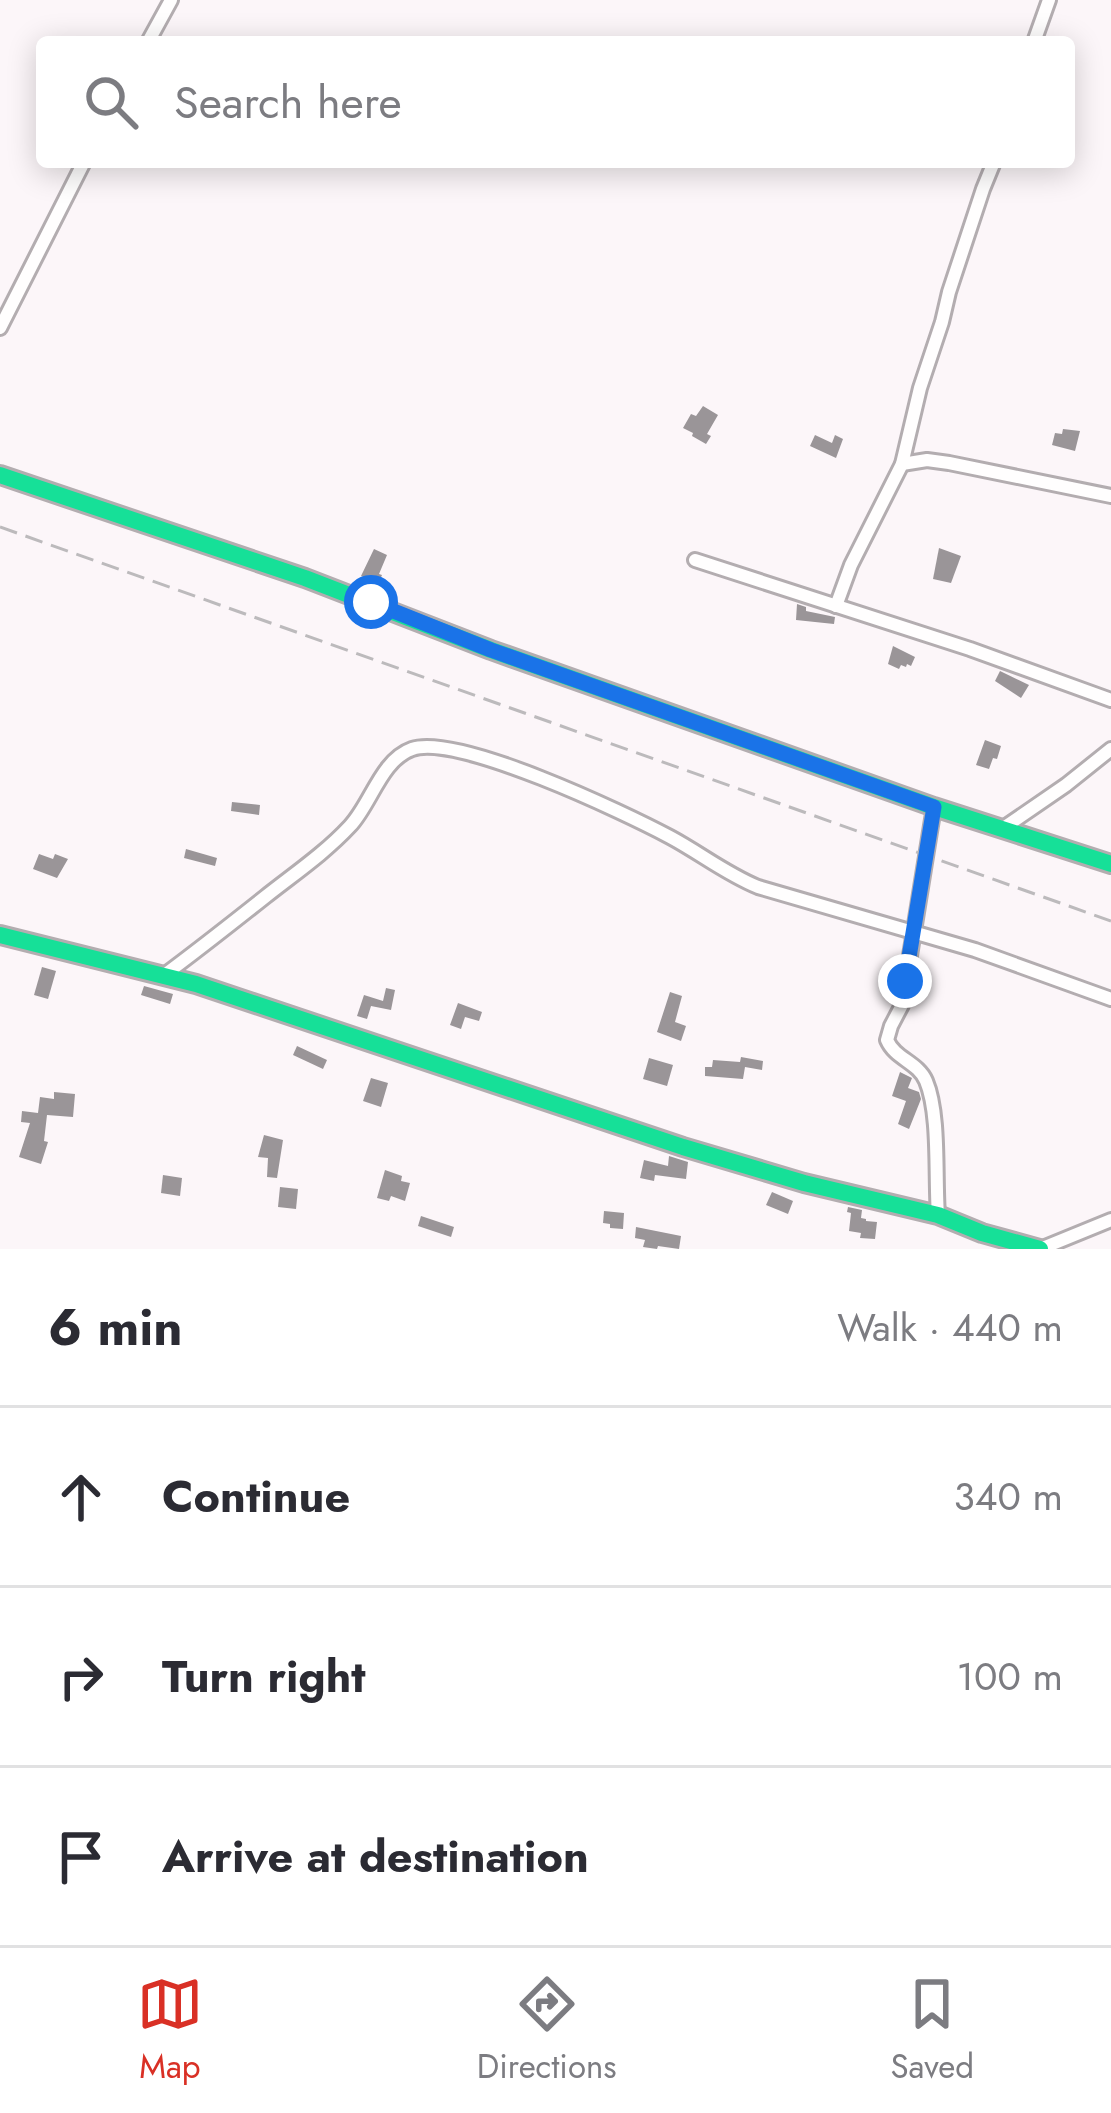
<!DOCTYPE html>
<html lang="en">
<head>
<meta charset="utf-8">
<style>
	:root { --surface:#fff; --page:#f2f2f3; --text:#2b2b33; --muted:#7c7c81; --line:#e1e1e2; --accent:#d93025 }
	body { margin:0; font-family:Jost,sans-serif; background:var(--page); color:var(--text) }
	.stop { position:absolute; width:36px; height:36px; margin:-27px; border:9px solid #1a73e8; border-radius:50%; background:#fff }
	.stop.end { background:#1a73e8; border-color:#fff; box-shadow:0 3px 12px #0008 }
	.list { margin:0; padding:0; list-style:none }
	h2 { display:flex; justify-content:space-between; align-items:center; height:156px; margin:0; padding:0 48px; font-size:51px }
	h2 small { font-size:39px; font-weight:400; color:var(--muted) }
	.list li { display:grid; grid-template-columns:78px 1fr auto; gap:36px; align-items:center; box-sizing:border-box; height:180px; padding:0 48px; border-top:3px solid var(--line) }
	.list b { display:block; font-size:45px; white-space:nowrap }
	.list em { font-size:39px; font-style:normal; color:var(--muted) }
	.icon { flex:none; width:66px; height:66px; fill:none; stroke:currentColor; stroke-width:2; stroke-linecap:round; stroke-linejoin:round }
	.map { position:relative; flex:none; width:1111px; height:1249px; overflow:hidden }
	.search { position:absolute; background:var(--surface); box-shadow:0 6px 30px #0003; left:36px; right:36px; top:36px; height:132px; display:flex; align-items:center; gap:30px; box-sizing:border-box; padding:0 42px; border-radius:12px; color:var(--muted); font-size:45px }
	.sheet { height:696px; background:var(--surface) }
	nav { display:flex; justify-content:space-around; align-items:center; box-sizing:border-box; height:168px; border-top:3px solid var(--line); background:var(--surface); font-size:33px; color:var(--muted) }
	nav a { display:grid; justify-items:center; gap:6px }
	nav .on { color:var(--accent) }
	.map>svg:first-child { display:block }
	.building { fill:#9a9598 }
	.lines { fill:none; stroke-linecap:round; stroke-linejoin:round }
	.street-casing { stroke:#b3adb0; stroke-width:18 }
	.fast-casing { stroke:#b3adb0; stroke-width:22 }
	.street { stroke:#fffefe; stroke-width:12 }
	.fast { stroke:#16e098; stroke-width:16 }
	.rail { stroke:#bcbabc; stroke-width:3; stroke-dasharray:18 9; stroke-linecap:butt }
	.route { stroke:#1a73e8; stroke-width:15 }
</style>
</head>
<body>
<div class="map">
<svg width="1111" height="1249" viewBox="0 0 1111 1249">
	<rect width="100%" height="100%" fill="#fcf6f9"/>
	<g class="building">
		<polygon points="703,406 718,415 707,434 711,436 706,444 692,436 693,433 683,428 691,414 696,416"/>
		<polygon points="1063,429 1080,431 1075,451 1052,445 1055,433 1062,434"/>
		<polygon points="815,435 832,443 835,435 843,439 836,458 810,446"/>
		<polygon points="939,548 961,556 951,583 933,579"/>
		<polygon points="374,549 387,555 379,574 382,575 378,584 361,576"/>
		<polygon points="797,604 806,607 806,611 835,617 834,624 796,620"/>
		<polygon points="893,646 915,657 911,666 907,664 906,667 901,665 899,669 888,664"/>
		<polygon points="1000,671 1029,685 1021,698 995,681"/>
		<polygon points="985,740 1001,746 997,759 993,758 989,769 976,765"/>
		<polygon points="232,802 260,805 259,815 231,811"/>
		<polygon points="186,849 217,858 215,866 184,858"/>
		<polygon points="39,854 53,859 55,854 68,859 57,878 33,869"/>
		<polygon points="42,967 56,971 48,999 34,995"/>
		<polygon points="144,986 173,994 170,1004 141,995"/>
		<polygon points="386,988 395,990 391,1010 371,1006 367,1019 357,1016 364,995 383,1001"/>
		<polygon points="670,992 682,996 675,1022 686,1026 681,1041 657,1032"/>
		<polygon points="458,1003 482,1012 479,1021 465,1017 461,1029 450,1025"/>
		<polygon points="297,1046 327,1060 323,1069 293,1055"/>
		<polygon points="741,1057 763,1061 762,1070 745,1067 743,1079 705,1076 705,1067 712,1067 713,1060 740,1062"/>
		<polygon points="649,1058 673,1065 667,1086 643,1079"/>
		<polygon points="900,1072 912,1078 908,1088 919,1092 921,1099 909,1129 898,1124 906,1101 892,1096"/>
		<polygon points="371,1078 388,1083 381,1107 363,1101"/>
		<polygon points="54,1092 75,1094 73,1117 47,1115 44,1141 48,1142 41,1164 19,1157 30,1123 21,1122 22,1111 38,1113 40,1097 54,1099"/>
		<polygon points="264,1135 283,1140 277,1178 267,1177 268,1158 258,1157"/>
		<polygon points="669,1156 688,1162 686,1179 655,1175 654,1181 640,1178 644,1160 668,1166"/>
		<polygon points="385,1170 402,1176 401,1181 410,1183 405,1201 391,1196 389,1201 377,1198"/>
		<polygon points="163,1175 182,1178 180,1196 161,1193"/>
		<polygon points="280,1187 298,1189 296,1209 278,1207"/>
		<polygon points="772,1192 793,1201 788,1214 766,1205"/>
		<polygon points="848,1207 862,1210 861,1218 866,1219 866,1221 877,1222 875,1239 860,1238 861,1233 849,1231 851,1213 847,1212"/>
		<polygon points="604,1211 624,1213 623,1229 610,1228 610,1224 603,1223"/>
		<polygon points="421,1216 454,1227 451,1237 418,1226"/>
		<polygon points="636,1227 681,1236 679,1249 658,1246 657,1249 643,1247 645,1240 635,1238"/>
	</g>
	<g class="lines">
		<g class="street-casing">
			<g id="street">
				<polyline points="148,42 171,0"/>
				<polyline points="1034,42 1049,0"/>
				<polyline points="0,328 84,162"/>
				<polyline points="902,464 927,460 949,463 1111,496"/>
				<polyline points="695,560 970,649 1111,700"/>
				<polyline points="836,606 851,565 902,464 920,388 942,322 949,292 983,189 994,162"/>
				<path d="M934,807L902,1005L891,1026L887,1040C895,1059 918,1062 926,1081C940,1114 935,1177 938,1215"/>
				<polyline points="1002,829 1066,785 1111,749"/>
				<path d="M163,976C198,950 231,924 265,897C294,874 325,853 350,826C371,804 381,760 412,749C457,733 625,813 670,837C700,853 726,874 758,887L975,950L1111,999"/>
				<polyline points="1040,1249 1111,1220"/>
			</g>
		</g>
		<g class="fast-casing">
			<g id="fast">
				<polyline points="0,475 305,578 491,650 934,807 1111,864"/>
				<polyline points="0,935 196,984 683,1147 804,1183 938,1215 982,1233 1040,1249"/>
			</g>
		</g>
		<use href="#street" class="street"/>
		<use href="#fast" class="fast"/>
		<polyline class="rail" points="0,527 1111,921"/>
	</g>
	<g class="lines">
		<polyline class="route" points="371,602 491,650 934,807 905,981"/>
	</g>
</svg>
<div class="stop" style="left:371px;top:602px"></div>
<div class="stop end" style="left:905px;top:981px"></div>
<div class="search"><svg class="icon" aria-label="search" viewBox="0 0 24 24"><circle cx="10" cy="10" r="6"/><path d="M15 15l6 6"/></svg>Search here</div>
</div>
<section class="sheet">
<h2>6 min<small>Walk · 440 m</small></h2>
<ul class="list">
<li><svg class="icon" aria-label="ahead" viewBox="0 0 24 24"><path d="M12 20V5M6 11l6-6 6 6"/></svg><div><b>Continue</b></div><em>340 m</em></li>
<li><svg class="icon" aria-label="right" viewBox="0 0 24 24"><path d="M7 20v-9h11M14 6l5 5-5 5"/></svg><div><b>Turn right</b></div><em>100 m</em></li>
<li><svg class="icon" aria-label="arrive" viewBox="0 0 24 24"><path d="M6 21V4h12l-3 4 3 4H6"/></svg><div><b>Arrive at destination</b></div></li>
</ul>
</section>
<nav>
<a class="on"><svg class="icon" aria-label="map" viewBox="0 0 24 24"><path d="M3 6l6-2 6 2 6-2v14l-6 2-6-2-6 2zM9 4v14M15 6v14"/></svg>Map</a>
<a><svg class="icon" aria-label="directions" viewBox="0 0 24 24"><path d="M12 3l9 9-9 9-9-9zM9 14v-3h6M13 9l2 2-2 2"/></svg>Directions</a>
<a><svg class="icon" aria-label="saved" viewBox="0 0 24 24"><path d="M7 4h10v16l-5-4-5 4z"/></svg>Saved</a>
</nav>
</body>
</html>
